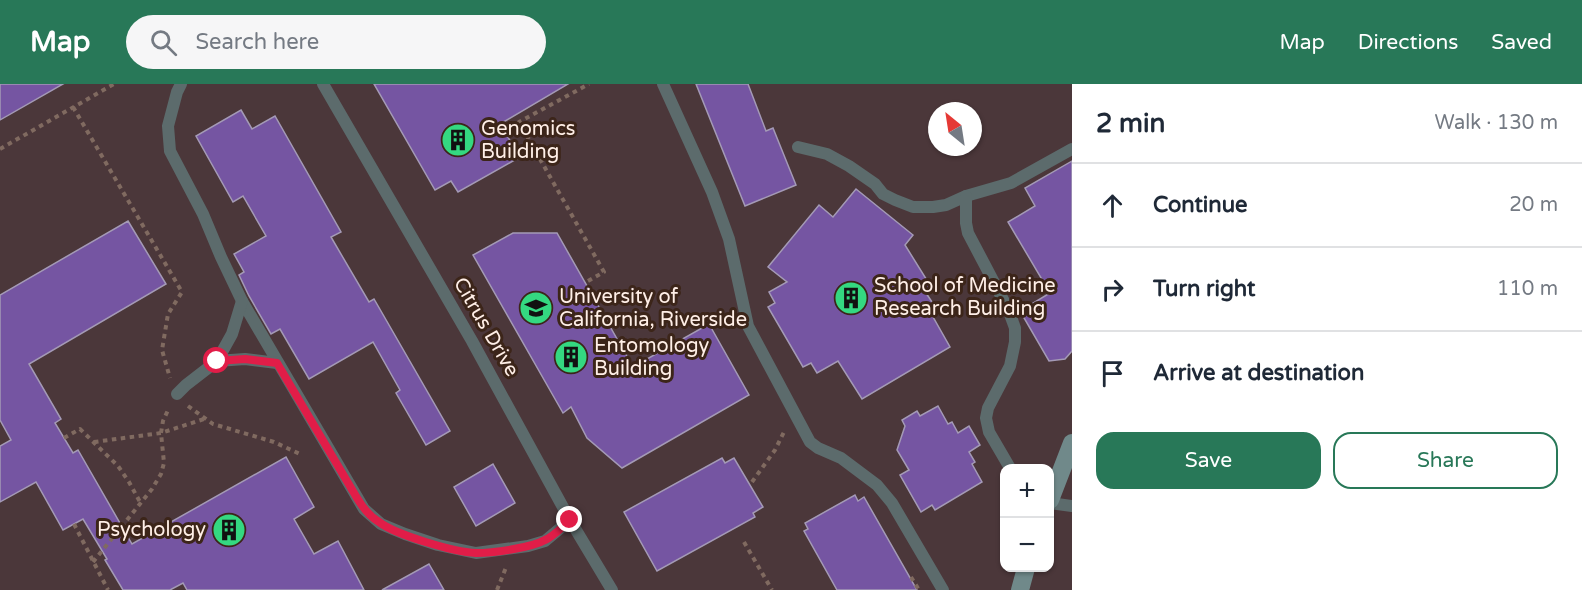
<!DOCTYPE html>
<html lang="en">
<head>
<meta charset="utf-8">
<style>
	:root { --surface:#fff; --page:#f6f6f7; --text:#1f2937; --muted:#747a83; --line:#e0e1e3; --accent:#287858 }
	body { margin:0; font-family:"Varela Round",sans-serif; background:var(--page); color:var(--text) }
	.controls { position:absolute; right:18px; bottom:18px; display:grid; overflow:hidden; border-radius:12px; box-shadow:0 2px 4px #0004 }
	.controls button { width:54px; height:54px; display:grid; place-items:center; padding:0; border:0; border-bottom:2px solid var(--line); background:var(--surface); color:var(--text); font:30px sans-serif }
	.compass { position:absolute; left:928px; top:18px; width:54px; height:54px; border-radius:50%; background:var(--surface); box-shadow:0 2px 4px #0004; rotate:330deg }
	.stop { position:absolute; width:18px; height:18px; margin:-14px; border:4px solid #e11d48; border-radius:50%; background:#fff }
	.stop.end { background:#e11d48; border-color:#fff; box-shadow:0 2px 6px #0008 }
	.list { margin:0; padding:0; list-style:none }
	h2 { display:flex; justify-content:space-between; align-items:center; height:78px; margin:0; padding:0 24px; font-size:26px }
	h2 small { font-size:20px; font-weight:400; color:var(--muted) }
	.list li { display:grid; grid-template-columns:39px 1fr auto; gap:18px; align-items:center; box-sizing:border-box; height:84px; padding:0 24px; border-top:2px solid var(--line) }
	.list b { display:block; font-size:22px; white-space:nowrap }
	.list em { font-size:20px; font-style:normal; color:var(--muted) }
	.actions { display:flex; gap:12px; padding:18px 24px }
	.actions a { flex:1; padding:14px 0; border:2px solid var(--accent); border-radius:18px; text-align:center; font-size:21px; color:var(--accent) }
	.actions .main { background:var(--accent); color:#fff }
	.icon { flex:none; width:33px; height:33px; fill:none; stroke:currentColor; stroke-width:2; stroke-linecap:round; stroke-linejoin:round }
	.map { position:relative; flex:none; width:1072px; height:506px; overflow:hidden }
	header { display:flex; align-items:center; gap:36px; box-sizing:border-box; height:84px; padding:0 30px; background:var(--accent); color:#fff }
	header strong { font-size:28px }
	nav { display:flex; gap:33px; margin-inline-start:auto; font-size:21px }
	.search { width:420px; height:54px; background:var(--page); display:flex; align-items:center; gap:15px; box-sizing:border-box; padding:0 21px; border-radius:33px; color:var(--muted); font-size:22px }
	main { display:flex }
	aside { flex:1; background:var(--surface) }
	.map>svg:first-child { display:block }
	.education { fill:#4b373a; fill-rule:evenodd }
	.building { fill:#7555a2; stroke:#a49ab6; stroke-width:1.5 }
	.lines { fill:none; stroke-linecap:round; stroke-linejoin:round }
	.path { stroke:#806a60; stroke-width:4; stroke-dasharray:4.5 4.5; stroke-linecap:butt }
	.lane { stroke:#5c6b6c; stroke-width:12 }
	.secondary { stroke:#70898a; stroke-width:18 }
	.route { stroke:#e11d48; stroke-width:8 }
	.labels { text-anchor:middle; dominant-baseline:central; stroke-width:6; stroke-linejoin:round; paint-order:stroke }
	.poi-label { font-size:20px; fill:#ffefe7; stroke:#3c2519; text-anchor:start }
	.street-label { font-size:20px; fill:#ffefe7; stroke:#3c2519 }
</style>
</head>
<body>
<header>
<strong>Map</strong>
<div class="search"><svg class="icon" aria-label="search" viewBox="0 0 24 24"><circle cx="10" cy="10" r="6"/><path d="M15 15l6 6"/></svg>Search here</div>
<nav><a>Map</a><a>Directions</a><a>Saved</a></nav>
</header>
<main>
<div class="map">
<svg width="1072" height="506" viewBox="0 0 1072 506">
	<rect width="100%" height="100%" fill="#472f23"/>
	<path class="education" d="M0,0H1072V506H0ZM937,27H973V63H937ZM1005,384H1050V484H1005Z"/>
	<g class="building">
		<polygon points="0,0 63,0 0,36"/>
		<polygon points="374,0 568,0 500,40 520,73 458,108 451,97 435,106"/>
		<polygon points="696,0 748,0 766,47 773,44 796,101 745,122"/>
		<polygon points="241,26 252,45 275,32 341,148 331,153 369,218 374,215 450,347 426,361 396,309 400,306 373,258 309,295 280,245 271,250 249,212 239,191 244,188 234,170 266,152 243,112 233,118 196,52"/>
		<polygon points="1072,77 1072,267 1065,275 1049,277 1020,227 1050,209 1008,138 1035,122 1025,104"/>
		<polygon points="856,105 913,151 905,161 933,206 926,209 934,221 928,224 950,263 862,315 838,277 817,289 811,279 803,283 768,223 775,219 769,208 787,198 768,183 819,121 833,133"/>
		<polygon points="128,137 166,200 29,280 61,335 55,339 73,369 78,366 132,460 286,373 314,423 294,435 314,470 338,457 364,506 187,506 183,499 170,506 123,506 105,476 107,475 83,435 63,446 36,398 0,418 0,362 11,356 0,336 0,211"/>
		<polygon points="513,149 557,149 633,283 709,240 749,311 622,384 587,354 571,323 563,329 473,171"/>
		<polygon points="938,322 948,340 952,338 958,349 969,342 980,361 969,368 975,378 972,380 982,398 935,426 932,421 921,428 900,391 909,386 897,366 905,342 902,336 917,327 920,332"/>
		<polygon points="722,374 725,379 734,374 763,423 753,429 755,433 657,487 624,428"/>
		<polygon points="493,380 515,419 476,442 454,403"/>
		<polygon points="855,411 858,417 864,413 917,506 837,506 804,447 808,445 805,439"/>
		<polygon points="429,480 444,506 382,506"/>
	</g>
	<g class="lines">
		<g class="path">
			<polyline points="73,23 182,208 168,230 162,266 170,294"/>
			<polyline points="0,65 114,0"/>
			<polyline points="588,197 604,188 519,38 589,0"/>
			<polyline points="188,322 213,340 274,358 300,370"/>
			<polyline points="64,354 80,345 118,382 129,398 140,418"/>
			<polyline points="94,358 161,349 204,335"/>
			<polyline points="752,398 775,366 785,346"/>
			<polyline points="74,440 108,506"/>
			<polyline points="744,458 772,506"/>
			<polyline points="93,478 152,405 161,390 164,379 161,349 163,337 169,324"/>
			<polyline points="911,493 919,506"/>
			<polyline points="497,506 507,481"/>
		</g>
		<g class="lane">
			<polyline points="181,0 177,8 168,42 170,67 203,130 221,173 242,217 364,425 381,440 405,450 438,461 476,469 528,462 545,457 570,436"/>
			<polyline points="323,0 472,257 570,436 612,506"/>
			<polyline points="663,0 712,108 729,155 748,242 810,358 818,364 841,374 877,401 892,419 943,506"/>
			<polyline points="798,63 827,70 849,82 875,100 883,110 895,116 913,123 933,123 946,121 966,112 1011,99 1072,65"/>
			<polyline points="966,112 966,139 968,149 1008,225 1015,244 1015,258 1010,282 988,324 986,334 989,348 1010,384"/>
			<polyline points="242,217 232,250 217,277 245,275 277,279"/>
			<polyline points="177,310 186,301 217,277"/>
			<polyline points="1050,419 1072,422"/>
		</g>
		<g class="secondary">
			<polyline points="1050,416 1072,359"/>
			<polyline points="1020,506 1026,484"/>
		</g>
	</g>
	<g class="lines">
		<path class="route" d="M217,277L245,275L277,279L357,414C363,424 369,432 379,438C396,451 454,468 476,469C492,469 531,464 545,456C554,452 562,443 570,436"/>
	</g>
	<defs>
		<g id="building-disc" transform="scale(1.725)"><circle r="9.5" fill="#34d881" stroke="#3c2519"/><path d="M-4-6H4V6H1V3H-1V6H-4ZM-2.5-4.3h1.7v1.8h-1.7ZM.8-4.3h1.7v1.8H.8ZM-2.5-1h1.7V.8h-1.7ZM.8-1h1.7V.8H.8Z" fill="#111"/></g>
		<g id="university-disc" transform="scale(1.725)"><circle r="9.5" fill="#34d881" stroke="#3c2519"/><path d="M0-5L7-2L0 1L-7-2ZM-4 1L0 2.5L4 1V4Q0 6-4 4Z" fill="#111"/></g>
	</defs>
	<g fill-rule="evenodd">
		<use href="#building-disc" x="458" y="56"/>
		<use href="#building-disc" x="851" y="214"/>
		<use href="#university-disc" x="536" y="224"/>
		<use href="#building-disc" x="571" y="273"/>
		<use href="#building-disc" x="229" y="446"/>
	</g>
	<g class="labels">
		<g class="poi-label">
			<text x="481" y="45">Genomics<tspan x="481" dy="23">Building</tspan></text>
			<text x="874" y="202">School of Medicine<tspan x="874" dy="23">Research Building</tspan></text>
			<text x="559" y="213">University of<tspan x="559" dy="23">California, Riverside</tspan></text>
			<text x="594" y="262">Entomology<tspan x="594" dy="23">Building</tspan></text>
			<text x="206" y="446" text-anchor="end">Psychology</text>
		</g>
		<g class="street-label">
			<text transform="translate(486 243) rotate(60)">Citrus Drive</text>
		</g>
	</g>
</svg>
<div class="controls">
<button>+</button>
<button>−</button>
</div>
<svg class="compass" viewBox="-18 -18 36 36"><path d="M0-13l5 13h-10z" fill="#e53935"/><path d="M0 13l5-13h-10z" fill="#747a83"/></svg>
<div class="stop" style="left:217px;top:277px"></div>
<div class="stop end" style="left:570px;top:436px"></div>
</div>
<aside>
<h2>2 min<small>Walk · 130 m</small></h2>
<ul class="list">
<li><svg class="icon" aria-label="ahead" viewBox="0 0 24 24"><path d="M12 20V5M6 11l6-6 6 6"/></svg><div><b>Continue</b></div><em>20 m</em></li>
<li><svg class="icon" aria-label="right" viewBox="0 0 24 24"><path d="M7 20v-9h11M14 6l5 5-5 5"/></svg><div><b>Turn right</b></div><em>110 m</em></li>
<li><svg class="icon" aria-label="arrive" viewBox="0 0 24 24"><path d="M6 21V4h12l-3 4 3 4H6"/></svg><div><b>Arrive at destination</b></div></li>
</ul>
<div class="actions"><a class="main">Save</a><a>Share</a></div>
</aside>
</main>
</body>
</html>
